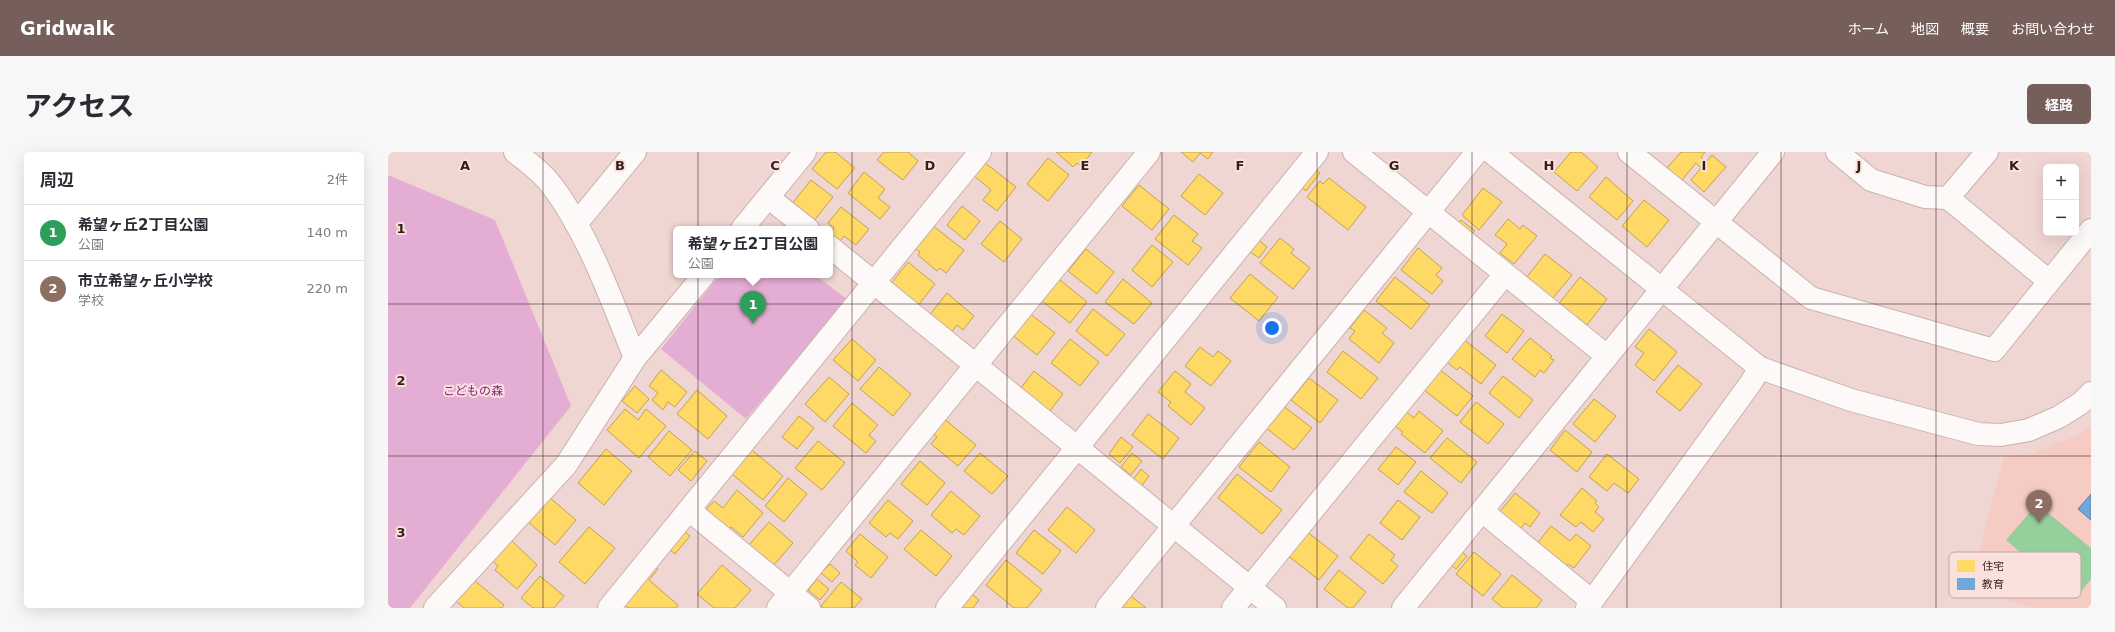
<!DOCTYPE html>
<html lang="ja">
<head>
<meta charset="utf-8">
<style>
	:root { --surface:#fff; --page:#f7f7f7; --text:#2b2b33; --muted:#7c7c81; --line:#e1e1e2; --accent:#765e5b }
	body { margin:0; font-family:"DejaVu Sans","Noto Sans JP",sans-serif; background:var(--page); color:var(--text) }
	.controls { position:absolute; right:12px; top:12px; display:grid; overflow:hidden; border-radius:6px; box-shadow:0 4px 16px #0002 }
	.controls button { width:36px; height:36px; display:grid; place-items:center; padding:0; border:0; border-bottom:1px solid var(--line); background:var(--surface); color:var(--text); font:20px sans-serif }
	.you { position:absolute; left:884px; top:176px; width:14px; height:14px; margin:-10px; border:3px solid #fff; border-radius:50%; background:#1a73e8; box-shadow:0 0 0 6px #1a73e833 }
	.badge { display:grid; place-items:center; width:26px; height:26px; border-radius:50%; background:var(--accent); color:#fff; font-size:13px; font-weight:700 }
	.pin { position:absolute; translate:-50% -33px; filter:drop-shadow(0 1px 2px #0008) }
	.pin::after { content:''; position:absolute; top:21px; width:14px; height:12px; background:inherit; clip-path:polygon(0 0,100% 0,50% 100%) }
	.popup { position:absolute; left:285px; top:74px; width:160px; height:52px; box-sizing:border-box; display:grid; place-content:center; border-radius:6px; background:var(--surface); filter:drop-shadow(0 1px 3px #0005); font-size:13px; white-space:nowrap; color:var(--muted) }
	.popup b { font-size:15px; color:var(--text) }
	.popup::after { content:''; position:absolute; left:50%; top:100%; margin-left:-8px; border:8px solid transparent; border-top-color:var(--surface) }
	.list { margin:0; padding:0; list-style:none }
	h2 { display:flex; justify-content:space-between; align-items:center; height:52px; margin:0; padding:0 16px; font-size:17px }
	h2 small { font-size:13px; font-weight:400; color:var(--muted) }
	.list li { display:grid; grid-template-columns:26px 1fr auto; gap:12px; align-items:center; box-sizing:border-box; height:56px; padding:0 16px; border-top:1px solid var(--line) }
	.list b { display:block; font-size:15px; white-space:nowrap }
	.list p { margin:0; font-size:13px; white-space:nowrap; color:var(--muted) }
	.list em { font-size:13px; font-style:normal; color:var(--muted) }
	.map { position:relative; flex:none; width:1703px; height:456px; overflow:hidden; border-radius:6px }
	header { display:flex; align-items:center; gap:24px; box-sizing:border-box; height:56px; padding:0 20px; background:var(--accent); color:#fff }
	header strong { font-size:19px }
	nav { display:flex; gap:22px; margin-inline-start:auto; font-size:14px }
	.intro { display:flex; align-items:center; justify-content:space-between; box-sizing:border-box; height:96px; padding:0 24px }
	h1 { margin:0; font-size:28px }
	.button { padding:10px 18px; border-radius:6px; background:var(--accent); color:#fff; font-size:14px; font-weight:700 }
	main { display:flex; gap:24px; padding:0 24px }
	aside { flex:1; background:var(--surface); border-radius:6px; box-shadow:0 4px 16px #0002 }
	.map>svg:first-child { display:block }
	.built { fill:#f5cbc4 }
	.green { fill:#e4add3 }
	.water { fill:#95d09c }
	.homes { fill:#ffd966; stroke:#c2a150 }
	.schools { fill:#6fa8dc; stroke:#5d7fa2 }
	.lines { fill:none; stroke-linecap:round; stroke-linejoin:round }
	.minor-casing { stroke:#c9b2ae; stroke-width:24 }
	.minor { stroke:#fdf9f8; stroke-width:22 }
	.grid { fill:none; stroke:#341e1b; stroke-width:1; stroke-opacity:0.55 }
	.labels { text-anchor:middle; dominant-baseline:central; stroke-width:4; stroke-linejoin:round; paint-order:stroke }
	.park-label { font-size:12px; fill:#84237f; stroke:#fae1dc }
	.key { fill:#fae1dc; stroke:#bfa6a2; stroke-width:1 }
	.key-label { font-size:11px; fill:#341e1b }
	.grid-label { font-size:13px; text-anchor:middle; font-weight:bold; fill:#341e1b; stroke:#fae1dc; stroke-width:4; stroke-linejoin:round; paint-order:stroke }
</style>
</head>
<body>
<header>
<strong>Gridwalk</strong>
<nav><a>ホーム</a><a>地図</a><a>概要</a><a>お問い合わせ</a></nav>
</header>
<div class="intro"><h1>アクセス</h1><a class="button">経路</a></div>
<main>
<aside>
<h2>周辺<small>2件</small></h2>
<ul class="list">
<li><span class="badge" style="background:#2e9e5b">1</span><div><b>希望ヶ丘2丁目公園</b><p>公園</p></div><em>140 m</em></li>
<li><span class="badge" style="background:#8d6e63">2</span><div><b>市立希望ヶ丘小学校</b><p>学校</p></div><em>220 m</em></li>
</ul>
</aside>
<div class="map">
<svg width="1703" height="456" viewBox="0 0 1703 456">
	<rect width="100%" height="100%" fill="#f0d6d2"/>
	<polygon class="built" points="1703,273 1703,456 1648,456 1581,437 1616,305 1645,301 1694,281"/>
	<g class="green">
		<polygon points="0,23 107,68 183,254 22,456 0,456"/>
		<polygon points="332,123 427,123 459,147 358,267 273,197"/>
	</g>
	<polygon class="water" points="1649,352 1703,396 1703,427 1687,447 1618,388"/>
	<g class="homes">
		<polygon points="438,0 447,0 467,16 449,37 424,17"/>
		<polygon points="496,0 520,0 530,9 515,28 489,8"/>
		<polygon points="668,0 704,0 693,14 689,11 685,15"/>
		<polygon points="793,0 825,0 820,7 812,1 805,10"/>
		<polygon points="1183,0 1193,0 1210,15 1189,39 1166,20"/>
		<polygon points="1293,0 1317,0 1313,5 1318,10 1324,3 1338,15 1316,40 1303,28 1313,16 1308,11 1294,28 1279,16"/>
		<polygon points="660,6 681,23 660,49 639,32"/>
		<polygon points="596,10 628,35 609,59 595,48 603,38 585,23"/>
		<polygon points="923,13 932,21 918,39 908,31"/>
		<polygon points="476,20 497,37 490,46 502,55 492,67 460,41"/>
		<polygon points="811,22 835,41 817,63 793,44"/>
		<polygon points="1218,25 1245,49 1229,68 1201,45"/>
		<polygon points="941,26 978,55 960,78 919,45 932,29 935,32"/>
		<polygon points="423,28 445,45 425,70 403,53"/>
		<polygon points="751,33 781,57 764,78 734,54"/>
		<polygon points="1095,36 1114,50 1091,78 1074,63"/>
		<polygon points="1256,48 1281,68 1259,95 1234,74"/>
		<polygon points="574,54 592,69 577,88 559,73"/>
		<polygon points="453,55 481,77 468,93 456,84 450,92 442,85 446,76 440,71"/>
		<polygon points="786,63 810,82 804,89 814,96 800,113 767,87"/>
		<polygon points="1120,67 1132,77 1135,73 1149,84 1126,112 1112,101 1119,92 1107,83"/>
		<polygon points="1073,68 1087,79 1081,85 1068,74"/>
		<polygon points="612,69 634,87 616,110 593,92"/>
		<polygon points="540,70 576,98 558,121 552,116 549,119 530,103 532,100 522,93"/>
		<polygon points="866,84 879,95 871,106 857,96"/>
		<polygon points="892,86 906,97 903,101 922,116 905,137 872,111"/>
		<polygon points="764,93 785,110 764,135 744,118"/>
		<polygon points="1030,96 1054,116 1048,123 1055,129 1044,142 1013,118"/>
		<polygon points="698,97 726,120 709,142 680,119"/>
		<polygon points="1157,102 1184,123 1164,147 1138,126"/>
		<polygon points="520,110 547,132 529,155 502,133"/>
		<polygon points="862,122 890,145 871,169 842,146"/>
		<polygon points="666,123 699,150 682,171 649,145"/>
		<polygon points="1007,125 1042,153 1023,177 988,149"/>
		<polygon points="1192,125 1219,147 1199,173 1188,164 1186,168 1169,154"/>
		<polygon points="735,127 764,151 746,172 717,150"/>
		<polygon points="559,141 586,164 575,178 569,173 562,182 540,165"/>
		<polygon points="705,157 737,182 719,204 688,179"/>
		<polygon points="976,158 999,176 994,181 1006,191 991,211 961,187 967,179 962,176"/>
		<polygon points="641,161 667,181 649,203 623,182"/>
		<polygon points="1114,162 1136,179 1119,201 1097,184"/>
		<polygon points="1261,177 1289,200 1266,229 1247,213 1256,201 1247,195"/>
		<polygon points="1070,183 1108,213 1093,232 1072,215 1069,218 1052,205"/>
		<polygon points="1142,186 1164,204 1162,206 1166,208 1156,221 1152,218 1147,225 1124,207"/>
		<polygon points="464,187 488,208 470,229 445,208"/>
		<polygon points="682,187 711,210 692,234 663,211"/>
		<polygon points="812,195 825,205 830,199 843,209 823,234 797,214"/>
		<polygon points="955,199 990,226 973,247 939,220"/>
		<polygon points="1290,213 1314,232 1292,259 1268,240"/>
		<polygon points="491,215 523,242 505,264 472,237"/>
		<polygon points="1051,217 1085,244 1069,264 1035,237"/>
		<polygon points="273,218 299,240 287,255 280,250 275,258 264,248 270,241 261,234"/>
		<polygon points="646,219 675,242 661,260 632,237"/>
		<polygon points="787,219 803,232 797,240 817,256 803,273 780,254 783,250 770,240"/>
		<polygon points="1115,224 1145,248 1131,266 1101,241"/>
		<polygon points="441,225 461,242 437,270 417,252"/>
		<polygon points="921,226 950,248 932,271 903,248"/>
		<polygon points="247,234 261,247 249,261 234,249"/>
		<polygon points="309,238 339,264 320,287 289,262"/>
		<polygon points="1206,247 1228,264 1207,290 1185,272"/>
		<polygon points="1088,250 1116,272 1100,292 1072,270"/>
		<polygon points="464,251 490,273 481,283 488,289 478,301 445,274"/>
		<polygon points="894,253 924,276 906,298 877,275"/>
		<polygon points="1014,256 1026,266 1031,259 1055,279 1037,301 1013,282 1015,280 1002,270"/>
		<polygon points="237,257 250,268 258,257 278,274 251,306 219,278"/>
		<polygon points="760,262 791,286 775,307 744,283"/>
		<polygon points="411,264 426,276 409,297 394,285"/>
		<polygon points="555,266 588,293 570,314 543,292 549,285 543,280"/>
		<polygon points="1177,278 1204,300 1189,320 1162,298"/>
		<polygon points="281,279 304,298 282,324 260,305"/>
		<polygon points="733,285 745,295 732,311 721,302"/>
		<polygon points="1059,286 1089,310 1073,331 1042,306"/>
		<polygon points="430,289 457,311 434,338 407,316"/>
		<polygon points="871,290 902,315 883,340 851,315"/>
		<polygon points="1008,295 1028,310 1010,333 990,317"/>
		<polygon points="218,297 244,319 216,353 190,331"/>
		<polygon points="364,298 395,324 375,348 344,322"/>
		<polygon points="307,299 319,309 303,329 290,318"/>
		<polygon points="592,301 620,324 604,342 576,319"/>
		<polygon points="744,301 754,309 743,323 733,315"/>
		<polygon points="1219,302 1251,327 1240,341 1226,331 1219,339 1201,325"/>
		<polygon points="532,309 557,331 539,353 513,332"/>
		<polygon points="753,317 761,324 749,340 741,333"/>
		<polygon points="1033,319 1060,341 1044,361 1016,340"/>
		<polygon points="849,322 894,358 874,382 830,346"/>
		<polygon points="400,326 419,342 396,370 377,354"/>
		<polygon points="1194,336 1209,349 1207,351 1211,355 1207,360 1216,367 1205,380 1193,370 1188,375 1172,363"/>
		<polygon points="349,338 375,361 355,385 343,375 339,379 316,360 326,349 335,356"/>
		<polygon points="563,339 592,364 576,383 568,377 564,381 543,363"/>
		<polygon points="1127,341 1152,361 1142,375 1137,371 1128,383 1107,366"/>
		<polygon points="161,345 188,368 167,393 140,370"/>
		<polygon points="500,348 525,369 510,387 502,381 498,385 481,371"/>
		<polygon points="1010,348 1032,365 1014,388 992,371"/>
		<polygon points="679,355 707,378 688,401 660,378"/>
		<polygon points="381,370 405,391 385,414 361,393"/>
		<polygon points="1163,374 1182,389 1188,382 1203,394 1186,416 1180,412 1177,416 1148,393"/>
		<polygon points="201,375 227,396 197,432 171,410"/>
		<polygon points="291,375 302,384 287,402 276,393"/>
		<polygon points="533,378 564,404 548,424 516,397"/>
		<polygon points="646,378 673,399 655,422 628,401"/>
		<polygon points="918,379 950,404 931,428 899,403"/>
		<polygon points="472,382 500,405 483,426 467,413 470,410 458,399"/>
		<polygon points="981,382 1007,403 1003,408 1010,414 995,432 962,406"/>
		<polygon points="119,384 149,413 129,437 107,418 110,414 101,406"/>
		<polygon points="1066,394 1079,404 1068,417 1056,407"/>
		<polygon points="1086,400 1113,422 1095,444 1068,422"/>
		<polygon points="618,408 654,438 639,456 626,456 598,433"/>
		<polygon points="264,412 270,417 261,428 290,453 288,456 240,456 233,449"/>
		<polygon points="442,412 452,421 444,430 433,421"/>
		<polygon points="334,413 363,438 347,456 326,456 309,442"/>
		<polygon points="951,418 978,440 965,456 960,456 936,437"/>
		<polygon points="1124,423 1154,448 1148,456 1115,456 1104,447"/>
		<polygon points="152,424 176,444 166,456 145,456 133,446"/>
		<polygon points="429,427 441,437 432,448 420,438"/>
		<polygon points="86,428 116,453 114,456 76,456 68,449"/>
		<polygon points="453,430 474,447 466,456 435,456 433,454"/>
		<polygon points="579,438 591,448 585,456 576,456 569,451"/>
		<polygon points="743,444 758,456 734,456"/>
	</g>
	<polygon class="schools" points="1703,342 1703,368 1690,357"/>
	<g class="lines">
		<g class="minor-casing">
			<g id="minor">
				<path d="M127,0C141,11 155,21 165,35C200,82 225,151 247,206"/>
				<polyline points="966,0 1219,204"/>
				<polyline points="1103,0 1372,216 1463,248 1590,282 1613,283 1641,278 1671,265 1693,251 1703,241"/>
				<polyline points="1241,0 1423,146 1606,198 1703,78"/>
				<polyline points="1449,0 1483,28 1537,45 1560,46 1661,129"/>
				<polyline points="381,46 420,77"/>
				<polyline points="1560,46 1599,0"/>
				<polyline points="188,72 247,0"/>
				<polyline points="354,77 417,0"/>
				<polyline points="442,95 887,456"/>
				<polyline points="301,358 421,456"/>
				<polyline points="1094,359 1204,449"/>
				<polyline points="47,456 178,313 247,206 316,123"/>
				<polyline points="221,456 592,0"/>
				<polyline points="390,456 761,0"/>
				<polyline points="559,456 929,0"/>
				<polyline points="719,456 1089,0"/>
				<polyline points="845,456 1117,122"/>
				<polyline points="1015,456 1385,0"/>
				<polyline points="1199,456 1362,232 1372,216"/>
			</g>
		</g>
		<use href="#minor" class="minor"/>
	</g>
	<path class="grid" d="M155,0V456M310,0V456M464,0V456M619,0V456M774,0V456M929,0V456M1084,0V456M1239,0V456M1393,0V456M1548,0V456M0,152H1703M0,304H1703"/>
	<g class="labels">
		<g class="park-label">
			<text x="85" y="239">こどもの森</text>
		</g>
	</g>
	<rect x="1561" y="400" width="132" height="46" rx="6" class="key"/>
	<rect x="1569" y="408" width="18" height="12" fill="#ffd966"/>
	<rect x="1569" y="426" width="18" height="12" fill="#6fa8dc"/>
	<g class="key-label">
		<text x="1594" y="418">住宅</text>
		<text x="1594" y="436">教育</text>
	</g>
	<g class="grid-label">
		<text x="77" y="18">A</text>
		<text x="232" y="18">B</text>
		<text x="387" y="18">C</text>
		<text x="542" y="18">D</text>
		<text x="697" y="18">E</text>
		<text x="852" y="18">F</text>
		<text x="1006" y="18">G</text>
		<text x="1161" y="18">H</text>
		<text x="1316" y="18">I</text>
		<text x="1471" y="18">J</text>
		<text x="1626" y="18">K</text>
		<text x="13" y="81">1</text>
		<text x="13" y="233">2</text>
		<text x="13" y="385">3</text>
	</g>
</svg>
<div class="controls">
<button>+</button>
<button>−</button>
</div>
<div class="you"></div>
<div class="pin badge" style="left:365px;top:172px;background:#2e9e5b">1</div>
<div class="popup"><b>希望ヶ丘2丁目公園</b>公園</div>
<div class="pin badge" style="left:1651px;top:371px;background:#8d6e63">2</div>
</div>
</main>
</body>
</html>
